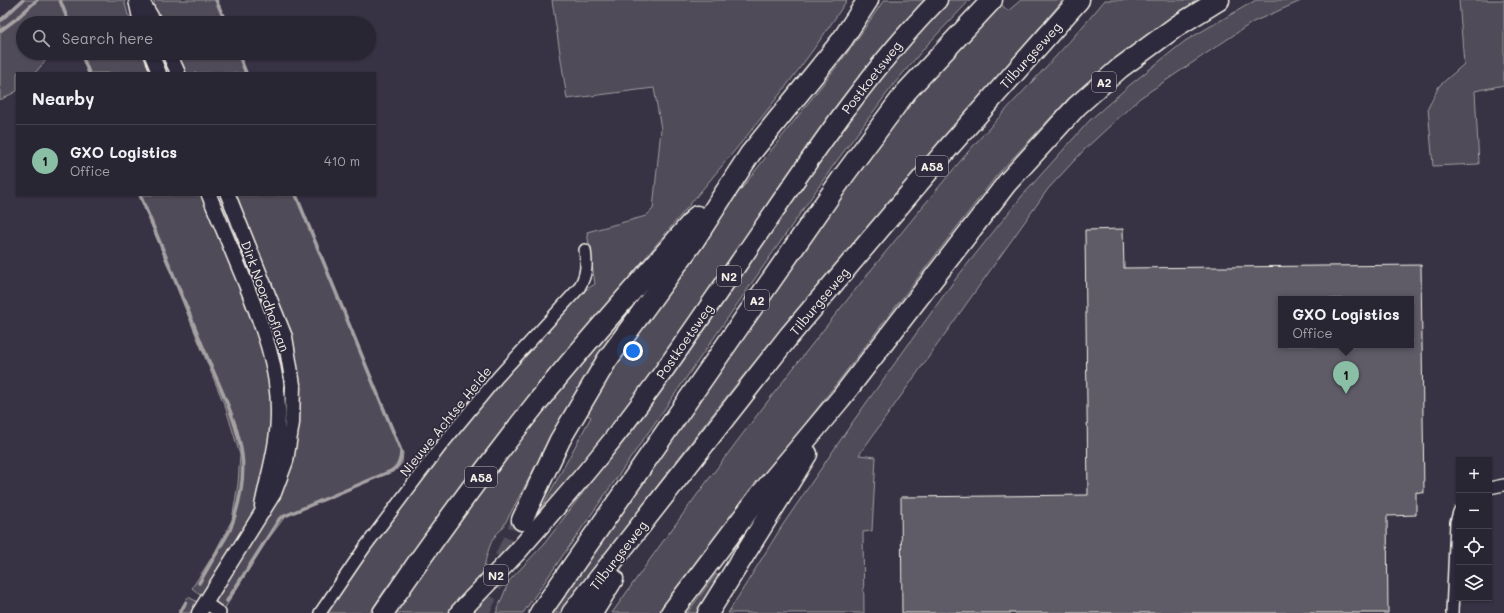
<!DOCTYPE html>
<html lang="en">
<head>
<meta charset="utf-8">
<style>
	:root { --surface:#292633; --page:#312e3b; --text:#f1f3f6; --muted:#a5a5ac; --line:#45434e; --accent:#8abfa5 }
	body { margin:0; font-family:Mali,sans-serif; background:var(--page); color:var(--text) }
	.controls { position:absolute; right:12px; bottom:12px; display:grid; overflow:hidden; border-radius:0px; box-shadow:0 1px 3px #0004 }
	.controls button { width:36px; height:36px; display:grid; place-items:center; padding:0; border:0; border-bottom:1px solid var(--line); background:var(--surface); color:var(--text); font:20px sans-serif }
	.you { position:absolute; left:633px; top:351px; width:14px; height:14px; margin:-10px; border:3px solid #fff; border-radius:50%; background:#1a73e8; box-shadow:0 0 0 6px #1a73e833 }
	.badge { display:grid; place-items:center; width:26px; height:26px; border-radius:50%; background:var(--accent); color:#111; font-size:13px; font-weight:700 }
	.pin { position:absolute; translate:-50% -33px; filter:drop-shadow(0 1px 2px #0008) }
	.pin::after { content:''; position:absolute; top:21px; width:14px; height:12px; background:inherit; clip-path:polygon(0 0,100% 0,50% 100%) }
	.popup { position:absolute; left:1278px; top:296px; width:136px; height:52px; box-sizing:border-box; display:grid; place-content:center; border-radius:0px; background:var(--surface); filter:drop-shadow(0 1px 3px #0005); font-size:13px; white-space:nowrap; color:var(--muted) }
	.popup b { font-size:15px; color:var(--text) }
	.popup::after { content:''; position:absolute; left:50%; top:100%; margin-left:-8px; border:8px solid transparent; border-top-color:var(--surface) }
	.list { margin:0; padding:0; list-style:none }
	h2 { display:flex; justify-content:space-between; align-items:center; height:52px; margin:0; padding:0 16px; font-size:17px }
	h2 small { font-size:13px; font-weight:400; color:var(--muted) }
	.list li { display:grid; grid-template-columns:26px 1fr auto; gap:12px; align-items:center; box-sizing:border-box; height:72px; padding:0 16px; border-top:1px solid var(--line) }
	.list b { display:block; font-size:15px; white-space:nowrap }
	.list p { margin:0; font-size:13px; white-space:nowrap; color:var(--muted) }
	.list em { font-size:13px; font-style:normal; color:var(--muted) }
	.icon { flex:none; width:22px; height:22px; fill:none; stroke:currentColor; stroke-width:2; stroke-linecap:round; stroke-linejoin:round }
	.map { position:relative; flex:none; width:1504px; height:613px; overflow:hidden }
	.search { position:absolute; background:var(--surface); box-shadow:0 1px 3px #0004; left:16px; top:16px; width:360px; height:44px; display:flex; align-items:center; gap:10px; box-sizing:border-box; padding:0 14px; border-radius:22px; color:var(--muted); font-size:15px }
	.panel { position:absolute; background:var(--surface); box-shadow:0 1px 3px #0004; left:16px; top:72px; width:360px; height:124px; border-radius:0px }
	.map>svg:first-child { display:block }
	.green { fill:#504b59; stroke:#a29ea0 }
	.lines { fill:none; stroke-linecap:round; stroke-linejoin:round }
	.stream { stroke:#a6a2a4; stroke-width:3.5 }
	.building { fill:#5f5c67; stroke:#f4f1e8; fill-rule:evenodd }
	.motorway-tunnel { stroke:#534f5d; stroke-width:20; stroke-dasharray:20 10; stroke-linecap:butt }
	.minor-casing { stroke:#f4f1e8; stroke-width:14 }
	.tertiary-casing { stroke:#f4f1e8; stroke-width:17 }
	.trunk-casing { stroke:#f4f1e8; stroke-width:21 }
	.motorway-casing { stroke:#f4f1e8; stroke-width:23 }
	.minor { stroke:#2f2a3d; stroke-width:11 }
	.tertiary { stroke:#2f2a3d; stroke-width:14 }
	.trunk { stroke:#2f2a3d; stroke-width:18 }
	.motorway { stroke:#2f2a3d; stroke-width:20 }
	.trunk-bridge-casing { stroke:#f4f1e8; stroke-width:21; stroke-linecap:butt }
	.trunk-bridge { stroke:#2f2a3d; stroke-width:18 }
	.labels { text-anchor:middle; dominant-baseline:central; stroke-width:3.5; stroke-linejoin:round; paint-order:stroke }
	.shield { fill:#2f2a3d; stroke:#b9b5b5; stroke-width:1 }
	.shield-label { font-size:12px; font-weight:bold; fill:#f4f1e8 }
	.street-label { font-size:13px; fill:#f4f1e8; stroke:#2f2a3d }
</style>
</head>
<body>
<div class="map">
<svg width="1504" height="613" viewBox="0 0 1504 613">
	<rect width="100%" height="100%" fill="#373244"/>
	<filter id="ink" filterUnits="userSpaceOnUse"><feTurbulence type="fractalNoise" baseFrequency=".025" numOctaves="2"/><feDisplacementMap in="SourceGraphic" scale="8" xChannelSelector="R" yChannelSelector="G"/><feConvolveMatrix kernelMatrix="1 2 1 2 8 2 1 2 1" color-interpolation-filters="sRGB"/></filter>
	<g filter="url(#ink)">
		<g class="green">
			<polygon points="21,0 124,0 128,15 137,23 23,23 23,53 52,53 35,73 17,73 17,91 0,100 0,19"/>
			<polygon points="154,0 217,0 227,23 159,23 154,13"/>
			<path d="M552,0H847C784,98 706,183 633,273C548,378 468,486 384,591L370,613H324C379,534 436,455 499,381C526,350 556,321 584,291L595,284L587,232L646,216L653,209L661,129L654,88L567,99Z"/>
			<polygon points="884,0 926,0 869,65 809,146 640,391 584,465 534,522 591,417 582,412 703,238 851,48"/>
			<polygon points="947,0 970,0 927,45 894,84 833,166 523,613 496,613 509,581 544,544 652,402 881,74"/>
			<path d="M1021,0H1063C976,103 885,204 799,308C716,406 639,509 563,613H549L774,289L912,97L1001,4L1008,11Z"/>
			<path d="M1105,0H1198L1171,17L1113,61L1069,98L997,175L660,613H612C723,454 843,302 967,153C1012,101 1062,53 1105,0Z"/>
			<polygon points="1256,0 1303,0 1253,22 1140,98 1085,149 1048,189 859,455 876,457 872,531 863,532 864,613 728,613 782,526 854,420 954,281 1022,196 1090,120 1131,84 1185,41"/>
			<polygon points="1459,0 1504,0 1504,85 1475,91 1479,164 1433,166 1428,108 1439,86 1464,64"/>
			<polygon points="81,53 147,53 155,73 89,73"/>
			<polygon points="154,53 166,53 174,73 163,73"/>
			<polygon points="173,53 239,53 247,73 181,73"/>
			<polygon points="139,195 205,195 270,362 274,420 256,506 247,523 204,594 200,595 192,588 214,554 232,520 238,484 240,455 226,409"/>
			<polygon points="213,195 224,195 275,320 287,366 285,449 281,401"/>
			<polygon points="231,195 297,195 403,453 402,463 395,471 309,505 284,518 266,542 223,611 215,605 214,601 273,506 296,385"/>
			<path d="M652,277L600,355L551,437L502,529C487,540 487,561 481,576C477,587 460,603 452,613H393C471,495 561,386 652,277Z"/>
			<polygon points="716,574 719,577 698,613 687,613"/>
			<polygon points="188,597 196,601 197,605 192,613 178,613"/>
		</g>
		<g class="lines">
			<g class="stream">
				<polyline points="60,0 69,23"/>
				<polyline points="216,0 226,23"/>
				<polyline points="0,21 23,0"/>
				<polyline points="0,31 16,19 37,0"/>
				<polyline points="81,53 89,73"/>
				<polyline points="238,53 246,73"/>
				<path d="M140,195C162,247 184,300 205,352C219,386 237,419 242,455C245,481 239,506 230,530L199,583"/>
				<path d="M227,601L280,518L391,471C399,466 401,460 401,451L296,195"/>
				<polyline points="180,613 186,602"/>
			</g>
		</g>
		<path class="building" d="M1123,229L1124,268L1421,265L1424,493L1416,492V515L1387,516L1388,613H902L901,497L1088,495L1085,230ZM1281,299H1411V345H1281Z"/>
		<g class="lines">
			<polyline class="motorway-tunnel" points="479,613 522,520"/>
			<g class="minor-casing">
				<g id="minor">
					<polyline points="1489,488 1504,485"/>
					<polyline points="206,603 220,613"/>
					<path d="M320,613L365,547L441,446L497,378L579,288C587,274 587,265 585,250"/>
					<polyline points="1452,613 1456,522 1459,512"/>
				</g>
			</g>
			<g class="tertiary-casing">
				<g id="tertiary">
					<polyline points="136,0 141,23"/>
					<polyline points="141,0 155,23"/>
					<polyline points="151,53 159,73"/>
					<polyline points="169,53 178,73"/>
					<path d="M209,195C221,224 233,253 245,282C262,325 279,367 278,414C278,446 268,475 262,506"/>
					<polyline points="199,613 274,493 286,461 292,423 293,385 285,337 228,195"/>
				</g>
			</g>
			<g class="trunk-casing">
				<g id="trunk">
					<path d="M518,551C544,521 572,490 597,459C648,397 693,329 738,264C801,173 860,80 938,0"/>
					<polyline points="459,613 473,598"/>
				</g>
			</g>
			<g class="motorway-casing">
				<g id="motorway">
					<polyline points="522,520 560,440 607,360 693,242 750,154 842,40 868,0"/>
					<path d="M383,613C429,545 477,479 528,414C581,346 641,282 697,216"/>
					<polyline points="540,613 845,174 906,92 992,0"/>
					<polyline points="572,613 789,336 949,147 1079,0"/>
					<polyline points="592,613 613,579"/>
					<polyline points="671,613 760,495 841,398 1007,183 1077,106 1120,68 1177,26 1219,0"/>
					<polyline points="708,613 807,454"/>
				</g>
			</g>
			<use href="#minor" class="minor"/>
			<use href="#tertiary" class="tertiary"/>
			<use href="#trunk" class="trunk"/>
			<use href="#motorway" class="motorway"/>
			<g class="trunk-bridge-casing">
				<polyline id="trunk-bridge" points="473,598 518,551"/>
			</g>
			<use href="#trunk-bridge" class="trunk-bridge"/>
		</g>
	</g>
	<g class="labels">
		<g class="shield">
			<rect x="1092" y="72" width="24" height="20" rx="3"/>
			<rect x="916" y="156" width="32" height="20" rx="3"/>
			<rect x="717" y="266" width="24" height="20" rx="3"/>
			<rect x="745" y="290" width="24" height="20" rx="3"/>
			<rect x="465" y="467" width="32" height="20" rx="3"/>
			<rect x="484" y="565" width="24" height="20" rx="3"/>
		</g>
		<g class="shield-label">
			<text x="1104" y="82">A2</text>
			<text x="932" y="166">A58</text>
			<text x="729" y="276">N2</text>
			<text x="757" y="300">A2</text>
			<text x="481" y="477">A58</text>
			<text x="496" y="575">N2</text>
		</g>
		<g class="street-label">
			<text transform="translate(1030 55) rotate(-48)">Tilburgseweg</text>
			<text transform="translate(871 77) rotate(-52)">Postkoetsweg</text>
			<text transform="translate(266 296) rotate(70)">Dirk Noordhoflaan</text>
			<text transform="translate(819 301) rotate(-50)">Tilburgseweg</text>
			<text transform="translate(684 341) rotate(-55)">Postkoetsweg</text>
			<text transform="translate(445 421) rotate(-51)">Nieuwe Achtse Heide</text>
			<text transform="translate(618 555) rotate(-52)">Tilburgseweg</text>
		</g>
	</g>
</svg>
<div class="controls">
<button>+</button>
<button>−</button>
<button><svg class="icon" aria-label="locate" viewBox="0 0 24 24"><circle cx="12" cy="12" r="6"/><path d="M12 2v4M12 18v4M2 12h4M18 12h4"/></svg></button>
<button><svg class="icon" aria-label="layers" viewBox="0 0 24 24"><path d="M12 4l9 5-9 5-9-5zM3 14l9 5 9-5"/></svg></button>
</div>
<div class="you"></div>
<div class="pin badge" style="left:1346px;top:394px">1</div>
<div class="popup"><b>GXO Logistics</b>Office</div>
<div class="search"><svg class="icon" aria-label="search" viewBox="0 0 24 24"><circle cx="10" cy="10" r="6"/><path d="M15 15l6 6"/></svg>Search here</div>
<section class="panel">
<h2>Nearby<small></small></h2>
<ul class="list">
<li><span class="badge">1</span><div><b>GXO Logistics</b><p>Office</p></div><em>410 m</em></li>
</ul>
</section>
</div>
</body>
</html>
